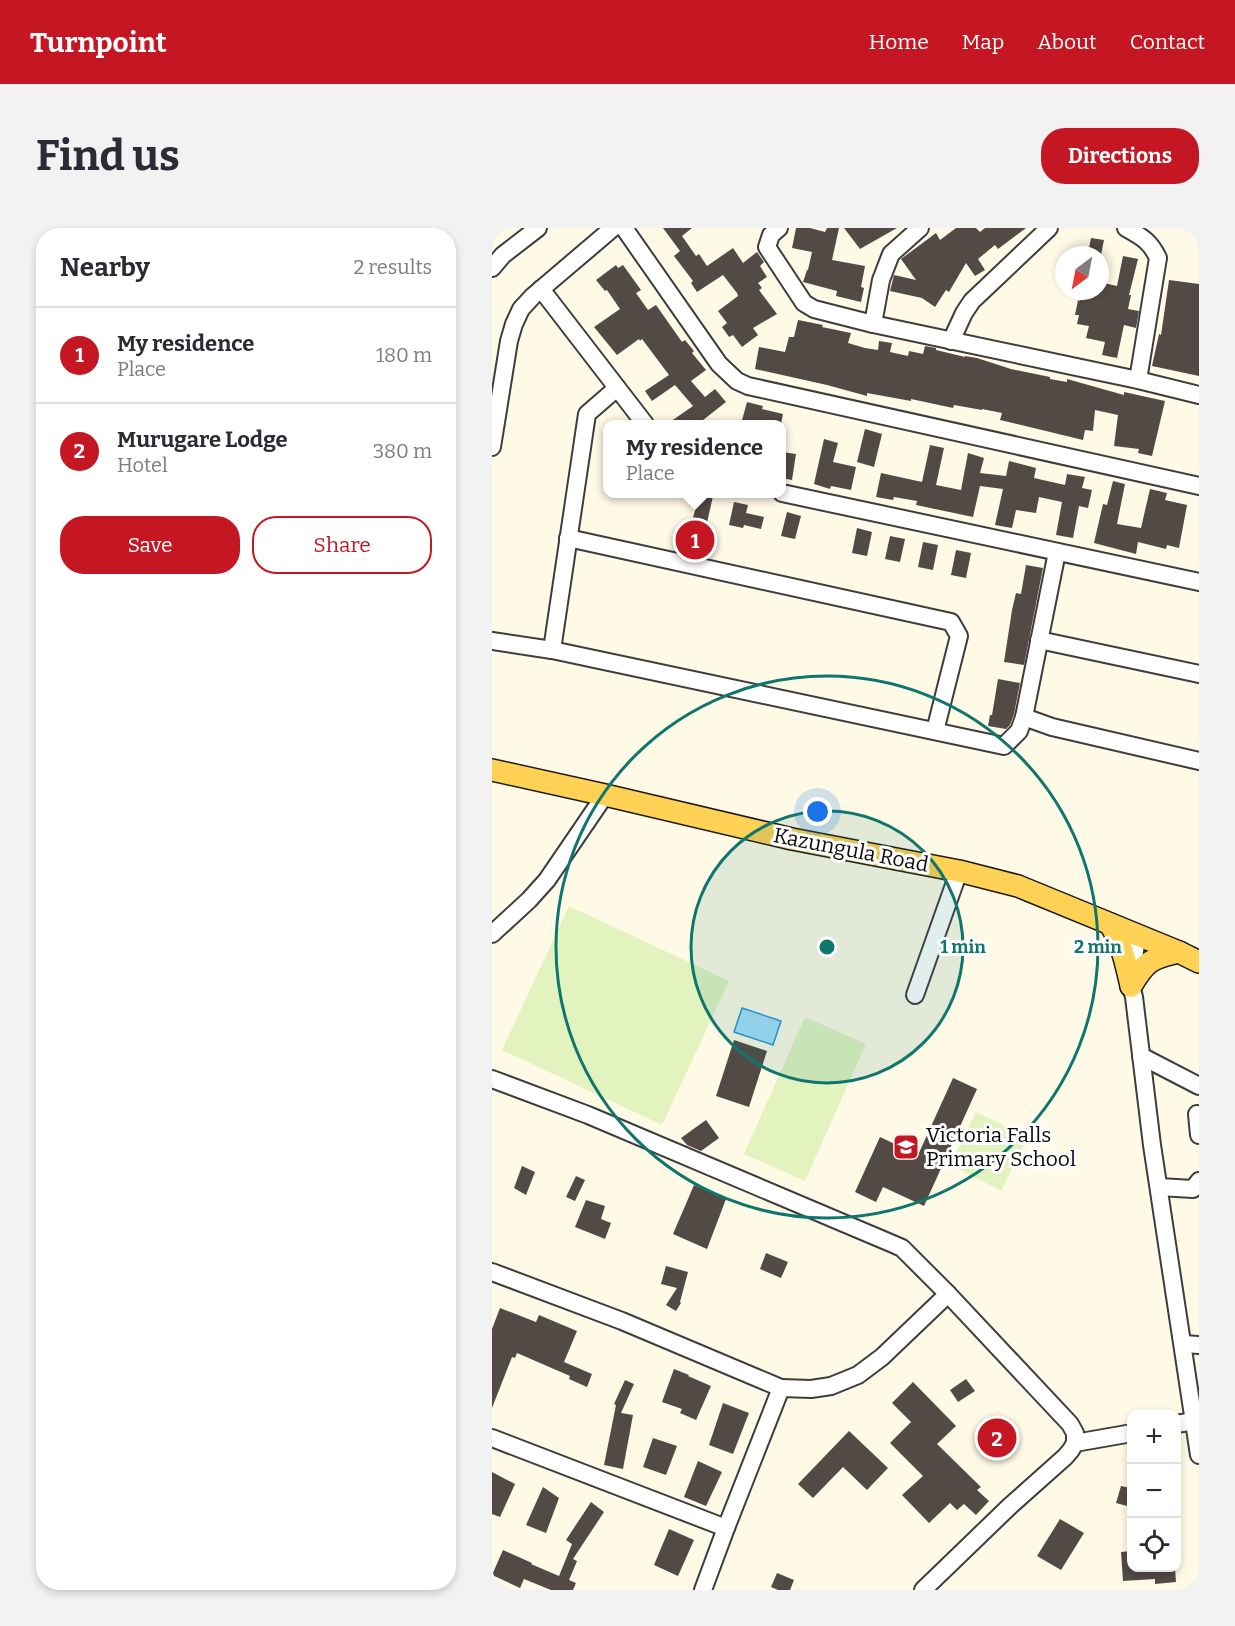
<!DOCTYPE html>
<html lang="en">
<head>
<meta charset="utf-8">
<style>
	:root { --surface:#fff; --page:#f2f2f3; --text:#2b2b33; --muted:#7c7c81; --line:#e1e1e2; --accent:#c41723 }
	body { margin:0; font-family:Bitter,serif; background:var(--page); color:var(--text) }
	.controls { position:absolute; right:18px; bottom:18px; display:grid; overflow:hidden; border-radius:12px; box-shadow:0 3px 9px #0003 }
	.controls button { width:54px; height:54px; display:grid; place-items:center; padding:0; border:0; border-bottom:2px solid var(--line); background:var(--surface); color:var(--text); font:30px sans-serif }
	.compass { position:absolute; left:563px; top:18px; width:54px; height:54px; border-radius:50%; background:var(--surface); box-shadow:0 3px 9px #0003; rotate:212deg }
	.you { position:absolute; left:326px; top:584px; width:21px; height:21px; margin:-15px; border:4px solid #fff; border-radius:50%; background:#1a73e8; box-shadow:0 0 0 9px #1a73e833 }
	.badge { display:grid; place-items:center; width:39px; height:39px; border-radius:50%; background:var(--accent); color:#fff; font-size:20px; font-weight:700 }
	.pin { position:absolute; translate:-50% -50%; border:3px solid #fff; box-shadow:0 2px 6px #0006 }
	.popup { position:absolute; left:111px; top:192px; width:183px; height:78px; box-sizing:border-box; display:grid; place-content:center; border-radius:12px; background:var(--surface); filter:drop-shadow(0 2px 4px #0005); font-size:20px; white-space:nowrap; color:var(--muted) }
	.popup b { font-size:22px; color:var(--text) }
	.popup::after { content:''; position:absolute; left:50%; top:100%; margin-left:-12px; border:12px solid transparent; border-top-color:var(--surface) }
	.list { margin:0; padding:0; list-style:none }
	h2 { display:flex; justify-content:space-between; align-items:center; height:78px; margin:0; padding:0 24px; font-size:26px }
	h2 small { font-size:20px; font-weight:400; color:var(--muted) }
	.list li { display:grid; grid-template-columns:39px 1fr auto; gap:18px; align-items:center; box-sizing:border-box; height:96px; padding:0 24px; border-top:2px solid var(--line) }
	.list b { display:block; font-size:22px; white-space:nowrap }
	.list p { margin:0; font-size:20px; white-space:nowrap; color:var(--muted) }
	.list em { font-size:20px; font-style:normal; color:var(--muted) }
	.actions { display:flex; gap:12px; padding:18px 24px }
	.actions a { flex:1; padding:14px 0; border:2px solid var(--accent); border-radius:24px; text-align:center; font-size:21px; color:var(--accent) }
	.actions .main { background:var(--accent); color:#fff }
	.icon { flex:none; width:33px; height:33px; fill:none; stroke:currentColor; stroke-width:2; stroke-linecap:round; stroke-linejoin:round }
	.map { position:relative; flex:none; width:707px; height:1362px; overflow:hidden; border-radius:24px }
	header { display:flex; align-items:center; gap:36px; box-sizing:border-box; height:84px; padding:0 30px; background:var(--accent); color:#fff }
	header strong { font-size:28px }
	nav { display:flex; gap:33px; margin-inline-start:auto; font-size:21px }
	.intro { display:flex; align-items:center; justify-content:space-between; box-sizing:border-box; height:144px; padding:0 36px }
	h1 { margin:0; font-size:42px }
	.button { padding:15px 27px; border-radius:24px; background:var(--accent); color:#fff; font-size:21px; font-weight:700 }
	main { display:flex; gap:36px; padding:0 36px }
	aside { flex:1; background:var(--surface); border-radius:24px; box-shadow:0 3px 9px #0003 }
	.map>svg:first-child { display:block }
	.pitch { fill:#e2f3c0 }
	.water { fill:#a5ddfc; stroke:#2696d9; stroke-width:1.5 }
	.building { fill:#534a45 }
	.lines { fill:none; stroke-linecap:round; stroke-linejoin:round }
	.minor-casing { stroke:#3d3d3d; stroke-width:20 }
	.major-casing { stroke:#1b1b1b; stroke-width:24 }
	.minor { stroke:#fff; stroke-width:16 }
	.major { stroke:#ffd256; stroke-width:21 }
	.ring { fill:none; stroke:#0f766e; stroke-width:3 }
	.labels { text-anchor:middle; dominant-baseline:central; stroke-width:6; stroke-linejoin:round; paint-order:stroke }
	.street-label { font-size:21px; fill:#0a0a0a; stroke:#fff }
	.poi-label { font-size:21px; fill:#0a0a0a; stroke:#fff; text-anchor:start }
	.centre { fill:#0f766e; stroke:#fff; stroke-width:3 }
	.ring-label { font-size:18px; text-anchor:middle; font-weight:bold; fill:#0f766e; stroke:#fff; stroke-width:6; stroke-linejoin:round; paint-order:stroke }
</style>
</head>
<body>
<header>
<strong>Turnpoint</strong>
<nav><a>Home</a><a>Map</a><a>About</a><a>Contact</a></nav>
</header>
<div class="intro"><h1>Find us</h1><a class="button">Directions</a></div>
<main>
<aside>
<h2>Nearby<small>2 results</small></h2>
<ul class="list">
<li><span class="badge">1</span><div><b>My residence</b><p>Place</p></div><em>180 m</em></li>
<li><span class="badge">2</span><div><b>Murugare Lodge</b><p>Hotel</p></div><em>380 m</em></li>
</ul>
<div class="actions"><a class="main">Save</a><a>Share</a></div>
</aside>
<div class="map">
<svg width="707" height="1362" viewBox="0 0 707 1362">
	<rect width="100%" height="100%" fill="#fffae6"/>
	<g class="pitch">
		<polygon points="77,678 237,753 170,897 10,822"/>
		<polygon points="313,789 374,816 313,953 252,926"/>
		<polygon points="484,884 536,909 509,963 458,937"/>
	</g>
	<polygon class="water" points="250,780 289,793 281,817 242,804"/>
	<g class="building">
		<polygon points="171,0 200,0 190,8 204,28 207,26 215,38 241,20 251,35 265,24 272,34 268,38 275,49 266,55 270,60 267,62 285,86 261,100 266,107 250,119 241,107 237,109 230,99 235,95 226,83 246,68 245,65 231,47 205,64 199,55 201,53 182,28 188,23"/>
		<polygon points="304,0 318,0 333,4 335,0 347,0 340,32 373,38 369,59 372,60 369,74 344,68 345,63 311,54 315,42 316,42 320,24 300,20"/>
		<polygon points="352,0 405,0 368,21"/>
		<polygon points="464,0 484,0 488,4 493,0 534,0 506,21 503,17 486,31 493,42 483,48 474,35 457,64 454,62 443,79 430,70 398,63 402,47 424,52 409,31 444,5 448,12"/>
		<polygon points="599,10 612,12 609,27 596,25"/>
		<polygon points="631,28 646,31 637,67 639,67 636,81 647,83 644,100 632,97 625,130 610,127 613,114 594,110 597,98 585,96 587,87 583,87 586,72 588,73 591,63 608,63 608,54 625,58"/>
		<polygon points="124,37 126,40 131,37 149,62 144,65 156,82 164,77 190,114 193,112 202,123 200,125 214,142 199,153 213,169 223,161 234,174 206,196 175,196 201,178 183,157 160,173 153,163 177,147 150,111 148,113 147,111 125,127 102,99 128,81 115,62 113,63 104,52"/>
		<polygon points="677,52 707,56 707,148 660,138 667,106 669,107"/>
		<polygon points="306,92 331,97 330,99 359,105 356,115 373,120 386,122 387,113 400,115 398,124 416,128 417,123 431,126 433,118 444,120 444,122 473,129 473,128 485,130 519,141 558,149 558,151 575,154 575,151 632,167 632,164 673,173 660,228 646,225 647,221 622,218 626,187 603,182 601,203 593,202 591,212 508,192 510,185 490,181 490,182 462,177 461,180 419,171 419,173 375,165 375,168 335,157 263,141 267,119 293,124 297,109 302,109"/>
		<polygon points="255,174 271,178 270,181 291,186 289,196 249,196"/>
		<polygon points="373,201 390,206 382,239 365,234"/>
		<polygon points="332,211 346,215 341,234 364,239 359,262 339,258 338,261 322,256"/>
		<polygon points="438,217 452,220 444,257 469,262 476,225 492,230 488,245 514,248 517,233 544,240 542,250 573,257 575,246 593,249 590,260 600,262 596,280 587,278 581,310 564,307 570,274 547,269 544,285 524,282 520,300 503,297 511,261 488,258 481,289 424,277 425,273 402,269 401,272 384,269 389,245 430,254"/>
		<polygon points="290,224 304,226 300,252 290,250"/>
		<polygon points="621,253 633,256 625,296 649,300 658,261 675,265 673,272 695,277 687,320 675,317 674,321 646,314 644,326 602,315 611,276 615,277"/>
		<polygon points="207,266 221,268 208,326 192,323 197,298 199,298"/>
		<polygon points="242,274 256,277 254,285 272,289 269,301 252,297 251,300 237,297"/>
		<polygon points="295,284 309,288 303,311 289,308"/>
		<polygon points="365,300 380,304 375,328 360,325"/>
		<polygon points="398,308 413,311 408,334 393,331"/>
		<polygon points="431,314 446,317 441,342 426,339"/>
		<polygon points="464,322 479,325 474,350 459,347"/>
		<polygon points="534,337 551,340 532,437 512,434 520,382 524,365 529,366"/>
		<polygon points="506,451 528,455 522,486 518,497 514,501 496,498 498,487 500,487"/>
		<polygon points="242,812 275,823 257,879 224,868"/>
		<polygon points="461,850 485,861 432,978 391,959 384,974 363,964 388,909 426,927"/>
		<polygon points="214,892 227,910 209,923 195,917 189,910"/>
		<polygon points="30,938 43,944 34,967 22,960"/>
		<polygon points="84,948 93,952 83,973 74,969"/>
		<polygon points="202,957 234,971 215,1021 181,1006"/>
		<polygon points="94,972 113,978 109,991 119,995 113,1011 83,999"/>
		<polygon points="274,1025 296,1034 289,1050 268,1041"/>
		<polygon points="174,1038 196,1044 188,1074 189,1075 184,1083 174,1077 185,1060 169,1056"/>
		<polygon points="8,1080 44,1094 47,1087 85,1103 72,1134 100,1146 95,1159 77,1151 78,1148 25,1125 23,1130 20,1129 0,1180 0,1101"/>
		<polygon points="182,1141 197,1147 196,1148 219,1158 204,1192 188,1185 190,1181 170,1174"/>
		<polygon points="474,1151 483,1163 466,1174 458,1162"/>
		<polygon points="133,1152 142,1156 129,1185 141,1187 131,1241 112,1237 124,1177 122,1176"/>
		<polygon points="421,1154 464,1198 445,1216 489,1259 485,1262 497,1273 484,1287 472,1276 465,1282 458,1275 437,1295 410,1267 431,1248 398,1215 419,1194 400,1175"/>
		<polygon points="231,1175 257,1185 241,1226 217,1217"/>
		<polygon points="357,1203 396,1240 375,1262 351,1239 321,1270 306,1256"/>
		<polygon points="161,1210 185,1218 174,1247 151,1239"/>
		<polygon points="206,1233 230,1244 214,1278 192,1269"/>
		<polygon points="0,1244 23,1256 8,1289 0,1286"/>
		<polygon points="629,1258 639,1260 639,1279 624,1275"/>
		<polygon points="51,1259 67,1270 54,1305 34,1297"/>
		<polygon points="99,1274 112,1284 81,1331 85,1333 77,1352 84,1355 81,1362 59,1362 32,1351 28,1360 0,1347 11,1322 40,1335 39,1336 67,1348 80,1316 74,1312"/>
		<polygon points="568,1291 592,1305 569,1342 545,1328"/>
		<polygon points="177,1301 202,1312 186,1348 162,1337"/>
		<polygon points="639,1323 639,1340 683,1340 684,1354 663,1356 663,1351 631,1353 629,1324"/>
		<polygon points="285,1345 302,1352 298,1362 286,1362 279,1359"/>
	</g>
	<g class="lines">
		<g class="minor-casing">
			<g id="minor">
				<polyline points="132,0 227,136 245,153 256,158 707,258"/>
				<polyline points="287,0 279,7 275,19 312,75 322,81 381,96 646,152 707,167"/>
				<path d="M634,0C650,9 658,13 666,30L646,152"/>
				<polyline points="0,40 11,27 46,0"/>
				<polyline points="49,61 153,196"/>
				<polyline points="381,96 389,52 399,26 428,0"/>
				<polyline points="459,113 472,85 480,73 557,0"/>
				<polyline points="0,219 17,113 22,96 29,81 41,68 121,0"/>
				<polyline points="290,265 707,354"/>
				<polyline points="76,310 459,394 467,408 443,503"/>
				<polyline points="547,412 707,446"/>
				<polyline points="0,413 60,422 512,518 527,503 532,489 565,324"/>
				<polyline points="60,422 95,186 125,160"/>
				<polyline points="532,489 560,499 707,533"/>
				<polyline points="0,706 37,672 55,652 113,567"/>
				<polyline points="645,706 639,758 642,769 660,917 707,1227"/>
				<polyline points="423,767 467,643"/>
				<polyline points="649,828 707,858"/>
				<polyline points="0,851 96,887 401,1016 410,1020 456,1066 578,1196 583,1205 583,1215"/>
				<polyline points="705,886 707,907"/>
				<polyline points="667,959 701,961 707,953"/>
				<polyline points="0,1044 130,1093 289,1160"/>
				<polyline points="691,1116 707,1117"/>
				<polyline points="684,1196 703,1193"/>
				<polyline points="0,1210 234,1300"/>
				<polyline points="211,1362 234,1300 289,1160 319,1161 339,1158 366,1147 390,1129 456,1066"/>
				<polyline points="431,1362 518,1278 573,1229 579,1222 583,1215 640,1205"/>
			</g>
		</g>
		<g class="major-casing">
			<g id="major">
				<polyline points="0,542 113,567 300,611 467,643 526,658 687,724 707,734"/>
				<path d="M618,696C630,716 634,736 639,758"/>
				<path d="M639,758C654,733 659,730 687,724"/>
			</g>
		</g>
		<use href="#minor" class="minor"/>
		<use href="#major" class="major"/>
	</g>
	<circle cx="335" cy="719" r="136" fill="#0f766e" fill-opacity=".12"/>
	<g class="ring">
		<circle cx="335" cy="719" r="136"/>
		<circle cx="335" cy="719" r="271"/>
	</g>
	<defs>
		<g id="school-square" transform="scale(1.35)"><rect x="-9" y="-9" width="18" height="18" rx="4" fill="#c41723" stroke="#fff"/><path d="M0-5L7-2L0 1L-7-2ZM-4 1L0 2.5L4 1V4Q0 6-4 4Z" fill="#fff"/></g>
	</defs>
	<g fill-rule="evenodd">
		<use href="#school-square" x="414" y="919"/>
	</g>
	<g class="labels">
		<g class="street-label">
			<text transform="translate(359 622) rotate(11)">Kazungula Road</text>
		</g>
		<g class="poi-label">
			<text x="434" y="907">Victoria Falls<tspan x="434" dy="24">Primary School</tspan></text>
		</g>
	</g>
	<circle cx="335" cy="719" r="9" class="centre"/>
	<g class="ring-label">
		<text x="471" y="725">1 min</text>
		<text x="606" y="725">2 min</text>
	</g>
</svg>
<div class="controls">
<button>+</button>
<button>−</button>
<button><svg class="icon" aria-label="locate" viewBox="0 0 24 24"><circle cx="12" cy="12" r="6"/><path d="M12 2v4M12 18v4M2 12h4M18 12h4"/></svg></button>
</div>
<svg class="compass" viewBox="-18 -18 36 36"><path d="M0-13l5 13h-10z" fill="#e53935"/><path d="M0 13l5-13h-10z" fill="#7c7c81"/></svg>
<div class="you"></div>
<div class="pin badge" style="left:203px;top:312px">1</div>
<div class="popup"><b>My residence</b>Place</div>
<div class="pin badge" style="left:505px;top:1210px">2</div>
</div>
</main>
</body>
</html>
